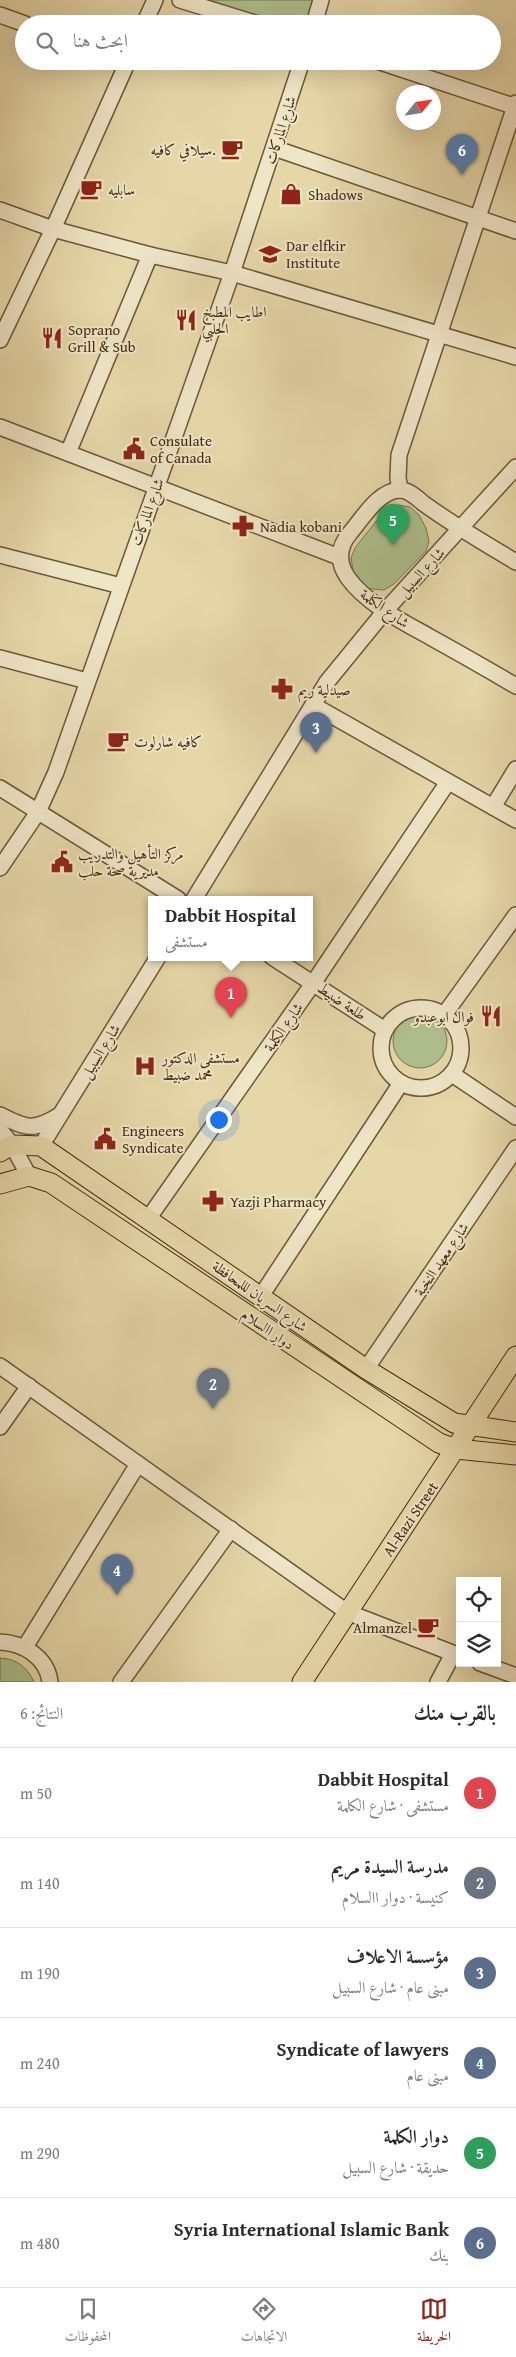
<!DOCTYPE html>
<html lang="ar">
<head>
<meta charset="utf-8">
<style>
	:root { --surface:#fff; --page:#f7f7f7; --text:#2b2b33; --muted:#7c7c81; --line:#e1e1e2; --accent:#8f2418 }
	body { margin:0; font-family:"Gentium Book Plus",Amiri,serif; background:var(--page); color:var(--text); direction:rtl }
	.controls { position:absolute; right:15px; bottom:15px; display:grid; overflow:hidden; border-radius:0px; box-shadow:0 5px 20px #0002 }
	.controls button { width:45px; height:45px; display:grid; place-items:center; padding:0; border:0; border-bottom:1px solid var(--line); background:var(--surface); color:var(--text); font:25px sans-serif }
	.compass { position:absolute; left:396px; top:85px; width:45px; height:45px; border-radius:50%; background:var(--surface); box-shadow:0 5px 20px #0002; rotate:60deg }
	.you { position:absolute; left:218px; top:1119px; width:18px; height:18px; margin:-12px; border:4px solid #fff; border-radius:50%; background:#1a73e8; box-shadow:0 0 0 8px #1a73e833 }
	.badge { display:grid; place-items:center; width:32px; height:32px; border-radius:50%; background:var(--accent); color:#fff; font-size:16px; font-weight:700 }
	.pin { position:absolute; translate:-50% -41px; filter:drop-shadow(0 1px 2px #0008) }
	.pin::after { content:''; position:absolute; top:26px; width:18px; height:15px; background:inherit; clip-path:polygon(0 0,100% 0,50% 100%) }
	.popup { position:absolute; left:148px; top:896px; width:165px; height:65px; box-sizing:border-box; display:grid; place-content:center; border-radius:0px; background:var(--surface); filter:drop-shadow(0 1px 4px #0005); font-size:16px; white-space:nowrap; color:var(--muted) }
	.popup b { font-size:19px; color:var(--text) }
	.popup::after { content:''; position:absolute; left:50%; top:100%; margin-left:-10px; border:10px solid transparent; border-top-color:var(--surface) }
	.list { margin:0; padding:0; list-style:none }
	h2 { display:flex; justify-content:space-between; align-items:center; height:65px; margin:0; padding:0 20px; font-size:21px }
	h2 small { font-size:16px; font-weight:400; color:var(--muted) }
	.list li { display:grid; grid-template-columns:32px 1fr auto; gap:15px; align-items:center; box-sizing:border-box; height:90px; padding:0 20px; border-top:1px solid var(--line) }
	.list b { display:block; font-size:19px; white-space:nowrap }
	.list p { margin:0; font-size:16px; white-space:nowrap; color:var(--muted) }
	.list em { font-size:16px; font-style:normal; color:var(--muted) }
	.icon { flex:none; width:28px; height:28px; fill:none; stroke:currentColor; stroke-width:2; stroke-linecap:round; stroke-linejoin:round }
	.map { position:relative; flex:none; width:516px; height:1682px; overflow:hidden; direction:ltr }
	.search { position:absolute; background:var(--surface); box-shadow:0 5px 20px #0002; left:15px; right:15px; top:15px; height:55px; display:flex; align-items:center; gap:12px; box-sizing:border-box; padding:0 18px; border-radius:28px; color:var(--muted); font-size:19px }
	.sheet { height:605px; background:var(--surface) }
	nav { display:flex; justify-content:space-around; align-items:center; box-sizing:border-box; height:70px; border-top:1px solid var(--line); background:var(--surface); font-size:14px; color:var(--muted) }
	nav a { display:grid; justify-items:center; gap:2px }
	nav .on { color:var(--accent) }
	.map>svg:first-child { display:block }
	.green { fill:#aebf8d; stroke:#797650 }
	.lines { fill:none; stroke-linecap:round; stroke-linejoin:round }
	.minor-casing { stroke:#6c5739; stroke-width:18 }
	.major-casing { stroke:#442c14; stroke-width:21 }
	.minor { stroke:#efe5c7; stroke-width:15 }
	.major { stroke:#e6d7a9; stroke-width:19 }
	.labels { text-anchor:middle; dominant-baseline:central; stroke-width:4; stroke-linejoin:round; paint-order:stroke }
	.street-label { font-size:15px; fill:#442c14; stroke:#efe5c7 }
	.poi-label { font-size:15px; fill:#442c14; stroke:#efe5c7; text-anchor:start }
</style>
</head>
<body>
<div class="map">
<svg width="516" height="1682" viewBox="0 0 516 1682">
	<rect width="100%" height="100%" fill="#e6d7a9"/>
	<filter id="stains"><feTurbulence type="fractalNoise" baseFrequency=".004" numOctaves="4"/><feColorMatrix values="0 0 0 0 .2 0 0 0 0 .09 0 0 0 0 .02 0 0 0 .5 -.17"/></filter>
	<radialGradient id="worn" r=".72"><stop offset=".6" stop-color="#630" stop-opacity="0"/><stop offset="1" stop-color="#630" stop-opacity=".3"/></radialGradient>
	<g class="green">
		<polygon points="180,0 321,0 314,24 258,24"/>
		<polygon points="398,505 410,507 419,515 426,528 429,542 426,551 394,584 384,590 360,588 354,577 351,558 355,548 385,510"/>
		<circle cx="420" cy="1041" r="27"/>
		<path d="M0,1658C17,1659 27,1667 34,1682H0Z"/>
	</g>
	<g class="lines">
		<g class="minor-casing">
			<g id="minor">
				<polyline points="180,0 258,24"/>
				<polyline points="0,15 25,24"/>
				<polyline points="144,24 155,0"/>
				<polyline points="314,24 321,0"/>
				<polyline points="377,61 516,107"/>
				<polyline points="274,148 516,231"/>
				<polyline points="0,210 53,229 150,255 232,273 516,357"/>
				<polyline points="0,340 53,229 128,61"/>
				<polyline points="0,427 339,557"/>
				<polyline points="68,453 150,255"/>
				<polyline points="400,490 398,478 399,455 516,103"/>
				<polyline points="0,555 121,586"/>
				<path d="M516,562C484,543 453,525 423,503C417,498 409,490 400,490C379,490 362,519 350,533C338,547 337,562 348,578C368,605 402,621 430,637C459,653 487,669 516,686"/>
				<polyline points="0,658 87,681"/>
				<polyline points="313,705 516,820"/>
				<polyline points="0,788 178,899"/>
				<polyline points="493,807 516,769"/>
				<polyline points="0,868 38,812 56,772 232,273 302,61"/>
				<polyline points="194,899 327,682 385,611 516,467"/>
				<polyline points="272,957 385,1030"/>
				<circle cx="421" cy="1048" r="40"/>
				<polyline points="444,1015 516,915"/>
				<polyline points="452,1074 516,1117"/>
				<path d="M0,1115C27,1129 34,1131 60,1115"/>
				<polyline points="0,1130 12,1145 29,1176"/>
				<polyline points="41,1146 158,957"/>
				<polyline points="148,1219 314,982 448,782"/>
				<polyline points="261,1296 401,1083"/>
				<polyline points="0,1366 347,1612 460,1656"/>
				<polyline points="366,1369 516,1148"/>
				<polyline points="0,1427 29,1386"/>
				<path d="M0,1642C23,1643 47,1657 50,1682"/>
				<polyline points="25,1647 138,1464"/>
				<polyline points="480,1663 516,1676"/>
				<polyline points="121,1682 231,1529"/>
				<polyline points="438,1682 453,1654"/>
			</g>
		</g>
		<g class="major-casing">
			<g id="major">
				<polyline points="0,1152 12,1145 41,1146 366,1369 454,1423 516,1432"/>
				<polyline points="0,1184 29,1176 51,1183 439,1443 456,1449 516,1455"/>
				<polyline points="302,1682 516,1356"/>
			</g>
		</g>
		<use href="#minor" class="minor"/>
		<use href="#major" class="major"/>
	</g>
	<defs>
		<g id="cafe-bare" transform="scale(1.725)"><path d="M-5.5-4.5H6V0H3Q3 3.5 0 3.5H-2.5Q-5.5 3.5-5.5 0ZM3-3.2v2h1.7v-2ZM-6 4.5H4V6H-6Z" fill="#8f2418" stroke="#efe5c7" stroke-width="2.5" paint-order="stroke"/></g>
		<g id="shop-bare" transform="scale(1.725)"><path d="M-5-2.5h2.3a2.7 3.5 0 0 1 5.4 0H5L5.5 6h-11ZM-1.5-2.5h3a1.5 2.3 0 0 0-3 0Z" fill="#8f2418" stroke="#efe5c7" stroke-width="2.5" paint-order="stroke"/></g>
		<g id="school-bare" transform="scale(1.725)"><path d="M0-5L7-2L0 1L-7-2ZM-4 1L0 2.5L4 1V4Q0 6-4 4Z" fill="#8f2418" stroke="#efe5c7" stroke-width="2.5" paint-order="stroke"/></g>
		<g id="restaurant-bare" transform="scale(1.725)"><path d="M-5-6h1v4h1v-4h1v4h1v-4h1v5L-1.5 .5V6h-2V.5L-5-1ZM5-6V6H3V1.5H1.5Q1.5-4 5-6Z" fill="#8f2418" stroke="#efe5c7" stroke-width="2.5" paint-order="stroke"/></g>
		<g id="civic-bare" transform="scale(1.725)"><path d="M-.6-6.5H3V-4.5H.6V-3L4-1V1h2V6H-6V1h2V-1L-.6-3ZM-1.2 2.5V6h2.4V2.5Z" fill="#8f2418" stroke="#efe5c7" stroke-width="2.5" paint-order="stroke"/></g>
		<g id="pharmacy-bare" transform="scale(1.725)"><path d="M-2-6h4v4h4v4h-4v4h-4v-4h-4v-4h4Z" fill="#8f2418" stroke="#efe5c7" stroke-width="2.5" paint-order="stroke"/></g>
		<g id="hospital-bare" transform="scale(1.725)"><path d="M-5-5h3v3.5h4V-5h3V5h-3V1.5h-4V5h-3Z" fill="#8f2418" stroke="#efe5c7" stroke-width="2.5" paint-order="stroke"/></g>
	</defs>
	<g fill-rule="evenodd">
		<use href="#cafe-bare" x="232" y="149"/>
		<use href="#cafe-bare" x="91" y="189"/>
		<use href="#shop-bare" x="291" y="194"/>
		<use href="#school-bare" x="270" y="254"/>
		<use href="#restaurant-bare" x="186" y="320"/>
		<use href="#restaurant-bare" x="52" y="338"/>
		<use href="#civic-bare" x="134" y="449"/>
		<use href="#pharmacy-bare" x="243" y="526"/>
		<use href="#pharmacy-bare" x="282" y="689"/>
		<use href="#cafe-bare" x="118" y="741"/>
		<use href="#civic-bare" x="62" y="862"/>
		<use href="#restaurant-bare" x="491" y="1016"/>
		<use href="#hospital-bare" x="145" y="1066"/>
		<use href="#civic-bare" x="105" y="1139"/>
		<use href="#pharmacy-bare" x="213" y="1201"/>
		<use href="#cafe-bare" x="428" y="1627"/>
	</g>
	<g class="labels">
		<g class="street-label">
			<text transform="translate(280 130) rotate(-72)">شارع الماركات</text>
			<text transform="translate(147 512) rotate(-70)">شارع الماركات</text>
			<text transform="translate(421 572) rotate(-47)">شارع السبيل</text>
			<text transform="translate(385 608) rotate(35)">شارع الكلمة</text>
			<text transform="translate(342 1001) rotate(34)">طلعة ضبيط</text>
			<text transform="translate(283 1027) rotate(-55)">شارع الكلمة</text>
			<text transform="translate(100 1051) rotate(-58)">شارع السبيل</text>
			<text transform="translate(441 1259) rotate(-56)">شارع معهد النخبة</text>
			<text transform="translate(260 1296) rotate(35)">شارع السريان لللمحافظة</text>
			<text transform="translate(268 1329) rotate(34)">دوار االسلام</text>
			<text transform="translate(410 1519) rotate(-56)">Al-Razi Street</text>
		</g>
		<g class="poi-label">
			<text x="216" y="149" text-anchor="end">سيلافي كافيه.</text>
			<text x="108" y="189">سابليه</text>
			<text x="308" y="194">Shadows</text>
			<text x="286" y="245">Dar elfkir<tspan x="286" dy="17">Institute</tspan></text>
			<text x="202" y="311">اطايب المطبخ<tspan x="202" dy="17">الحلبي</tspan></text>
			<text x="68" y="329">Soprano<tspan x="68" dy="17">Grill &amp; Sub</tspan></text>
			<text x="150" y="440">Consulate<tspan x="150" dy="17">of Canada</tspan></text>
			<text x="260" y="526">Nadia kobani</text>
			<text x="298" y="689">صيدلية ريم</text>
			<text x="134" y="741">كافيه شارلوت</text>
			<text x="78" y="853">مركز التأهيل والتدريب<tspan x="78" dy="17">مديرية صحة حلب</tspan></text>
			<text x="474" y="1016" text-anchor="end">فوال ابوعبدو</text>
			<text x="162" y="1057">مستشفى الدكتور<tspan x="162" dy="17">محمد ضبيط</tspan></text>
			<text x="122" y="1130">Engineers<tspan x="122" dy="17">Syndicate</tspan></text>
			<text x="230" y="1201">Yazji Pharmacy</text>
			<text x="412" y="1627" text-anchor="end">Almanzel</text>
		</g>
	</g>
	<rect width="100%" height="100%" filter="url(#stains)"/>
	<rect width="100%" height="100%" fill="url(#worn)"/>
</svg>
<div class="controls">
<button><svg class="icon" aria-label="locate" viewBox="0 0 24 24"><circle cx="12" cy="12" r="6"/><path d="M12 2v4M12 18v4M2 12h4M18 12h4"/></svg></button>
<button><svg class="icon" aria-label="layers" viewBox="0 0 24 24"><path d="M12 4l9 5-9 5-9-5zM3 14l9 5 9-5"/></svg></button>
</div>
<svg class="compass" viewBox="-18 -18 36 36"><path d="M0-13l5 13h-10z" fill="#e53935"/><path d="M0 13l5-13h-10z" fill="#7c7c81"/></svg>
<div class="you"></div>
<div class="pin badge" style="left:231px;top:1018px;background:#e0444e">1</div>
<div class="popup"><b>Dabbit Hospital</b>مستشفى</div>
<div class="pin badge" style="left:213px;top:1409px;background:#6b7280">2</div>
<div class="pin badge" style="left:316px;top:753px;background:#5c6f8a">3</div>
<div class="pin badge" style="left:117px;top:1595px;background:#5c6f8a">4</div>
<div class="pin badge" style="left:393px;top:545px;background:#2e9e5b">5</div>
<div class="pin badge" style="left:462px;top:175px;background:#5c6f8a">6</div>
<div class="search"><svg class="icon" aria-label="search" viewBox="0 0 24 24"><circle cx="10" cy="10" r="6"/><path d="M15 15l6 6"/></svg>ابحث هنا</div>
</div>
<section class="sheet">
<h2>بالقرب منك<small>النتائج: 6</small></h2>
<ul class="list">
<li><span class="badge" style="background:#e0444e">1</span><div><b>Dabbit Hospital</b><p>مستشفى · شارع الكلمة</p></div><em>50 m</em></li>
<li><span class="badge" style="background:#6b7280">2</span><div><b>مدرسة السيدة مريم</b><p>كنيسة · دوار االسلام</p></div><em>140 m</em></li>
<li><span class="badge" style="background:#5c6f8a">3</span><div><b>مؤسسة الاعلاف</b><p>مبنى عام · شارع السبيل</p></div><em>190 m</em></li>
<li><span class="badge" style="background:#5c6f8a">4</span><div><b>Syndicate of lawyers</b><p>مبنى عام</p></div><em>240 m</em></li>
<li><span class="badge" style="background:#2e9e5b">5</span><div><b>دوار الكلمة</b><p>حديقة · شارع السبيل</p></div><em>290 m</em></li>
<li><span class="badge" style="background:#5c6f8a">6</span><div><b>Syria International Islamic Bank</b><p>بنك</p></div><em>480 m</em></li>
</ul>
</section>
<nav>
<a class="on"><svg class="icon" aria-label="map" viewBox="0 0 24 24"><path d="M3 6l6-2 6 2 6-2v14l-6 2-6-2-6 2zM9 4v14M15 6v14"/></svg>الخريطة</a>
<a><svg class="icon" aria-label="directions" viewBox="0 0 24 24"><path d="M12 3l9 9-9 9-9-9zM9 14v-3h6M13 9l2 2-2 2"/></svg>الاتجاهات</a>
<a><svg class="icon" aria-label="saved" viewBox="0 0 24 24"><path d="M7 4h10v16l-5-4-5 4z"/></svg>المحفوظات</a>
</nav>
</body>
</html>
